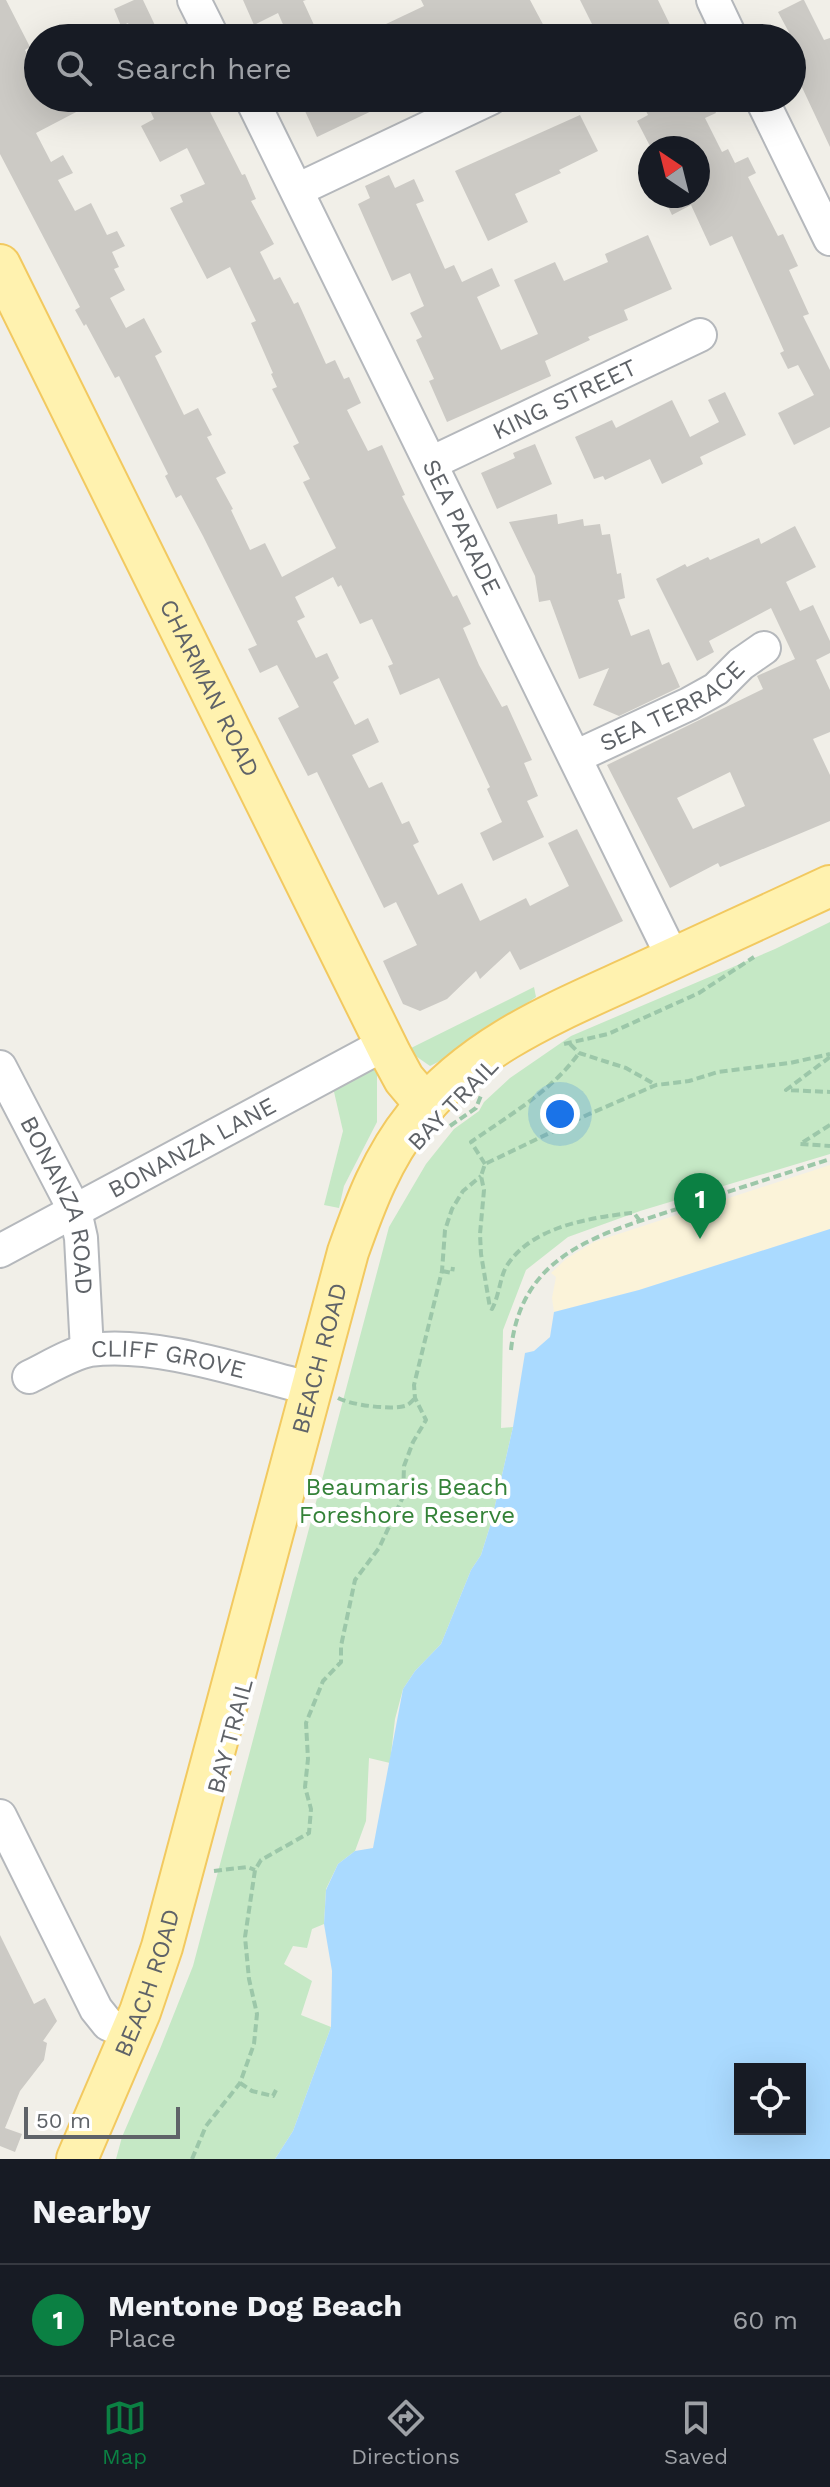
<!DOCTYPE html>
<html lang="en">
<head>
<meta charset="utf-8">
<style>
	:root { --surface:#171b24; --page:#242831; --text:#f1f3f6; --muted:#9ea1a6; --line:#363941; --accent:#0b8043 }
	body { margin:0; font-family:"Work Sans",sans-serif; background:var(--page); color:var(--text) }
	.controls { position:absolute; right:24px; bottom:24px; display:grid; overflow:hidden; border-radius:0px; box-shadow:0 8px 32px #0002 }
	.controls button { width:72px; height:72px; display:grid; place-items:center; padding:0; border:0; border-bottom:2px solid var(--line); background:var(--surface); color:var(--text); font:40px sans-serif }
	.compass { position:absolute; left:638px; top:136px; width:72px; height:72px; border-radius:50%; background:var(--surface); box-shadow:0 8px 32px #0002; rotate:325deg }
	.scale { position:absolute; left:24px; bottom:20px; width:156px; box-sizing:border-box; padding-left:8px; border:4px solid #5f6368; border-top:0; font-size:22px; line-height:28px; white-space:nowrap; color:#5f6368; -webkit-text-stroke:6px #fff; paint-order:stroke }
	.you { position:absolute; left:560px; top:1114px; width:28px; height:28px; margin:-20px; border:6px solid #fff; border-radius:50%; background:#1a73e8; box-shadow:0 0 0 12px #1a73e833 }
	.badge { display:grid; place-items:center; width:52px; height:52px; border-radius:50%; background:var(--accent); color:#fff; font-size:26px; font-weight:700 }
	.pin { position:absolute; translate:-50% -66px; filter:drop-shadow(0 2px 4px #0008) }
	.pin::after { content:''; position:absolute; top:42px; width:28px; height:24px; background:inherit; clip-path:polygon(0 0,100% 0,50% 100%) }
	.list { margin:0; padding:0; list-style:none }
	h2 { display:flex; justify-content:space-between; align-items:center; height:104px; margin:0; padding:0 32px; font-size:34px }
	h2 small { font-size:26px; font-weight:400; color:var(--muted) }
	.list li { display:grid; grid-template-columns:52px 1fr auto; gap:24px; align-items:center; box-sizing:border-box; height:112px; padding:0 32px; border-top:2px solid var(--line) }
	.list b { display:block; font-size:30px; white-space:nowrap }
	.list p { margin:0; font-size:26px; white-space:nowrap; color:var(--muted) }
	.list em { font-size:26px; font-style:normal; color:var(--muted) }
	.icon { flex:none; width:44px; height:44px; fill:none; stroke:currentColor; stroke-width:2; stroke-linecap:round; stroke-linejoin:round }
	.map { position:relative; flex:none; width:830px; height:2159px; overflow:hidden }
	.search { position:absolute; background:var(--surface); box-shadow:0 8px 32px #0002; left:24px; right:24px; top:24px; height:88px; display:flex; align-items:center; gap:20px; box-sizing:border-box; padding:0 28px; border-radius:44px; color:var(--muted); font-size:30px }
	.sheet { height:216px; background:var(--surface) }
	nav { display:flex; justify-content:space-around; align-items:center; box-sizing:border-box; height:112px; border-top:2px solid var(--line); background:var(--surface); font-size:22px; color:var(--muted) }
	nav a { display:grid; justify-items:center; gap:4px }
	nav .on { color:var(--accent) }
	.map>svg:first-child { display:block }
	.green { fill:#c5e8c5 }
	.sand { fill:#fbf3d9 }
	.water { fill:#aadaff; fill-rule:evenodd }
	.building { fill:#cccac5; fill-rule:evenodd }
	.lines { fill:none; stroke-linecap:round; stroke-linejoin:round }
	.minor-casing { stroke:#b5b8bc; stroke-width:36 }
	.major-casing { stroke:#f2c960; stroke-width:44 }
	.path { stroke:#9cc7a9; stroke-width:4; stroke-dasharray:8 4; stroke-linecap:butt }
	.minor { stroke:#fff; stroke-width:32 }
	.major { stroke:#fff2af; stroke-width:40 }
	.labels { text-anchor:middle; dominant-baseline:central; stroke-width:8; stroke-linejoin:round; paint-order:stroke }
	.street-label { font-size:24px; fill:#5f6368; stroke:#fff }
	.park-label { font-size:24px; fill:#348238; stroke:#fff }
</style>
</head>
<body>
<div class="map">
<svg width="830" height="2159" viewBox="0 0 830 2159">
	<rect width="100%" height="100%" fill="#f1efe8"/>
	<g class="green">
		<polygon points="830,922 830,1154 640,1211 568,1237 526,1270 503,1330 501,1428 513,1427 491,1523 481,1555 471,1570 441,1644 415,1671 403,1689 395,1719 390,1763 369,1758 366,1821 355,1851 338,1864 326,1889 324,1924 312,1929 307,1948 293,1946 284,1964 312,1981 301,2015 331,2027 293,2131 275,2159 116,2159 122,2137 160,2049 193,1966 389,1227 426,1164 454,1129 479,1111 484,1102 510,1078 571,1036 775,949"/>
		<polygon points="534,987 536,997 448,1057 430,1066 407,1050"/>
		<polygon points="377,1066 377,1122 344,1186 339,1208 324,1205 343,1131 332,1083"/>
	</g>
	<polygon class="sand" points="830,1165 830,1229 639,1290 554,1312 552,1298 556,1277 551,1273 566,1259 594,1242"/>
	<path class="water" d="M830,1229V2159H275L293,2131L331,2027L332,1971L324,1924L326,1890L338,1864L355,1851L373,1848L403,1689L415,1671L441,1644L471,1570L481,1555L491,1523L513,1427L525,1353L534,1351L550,1337L554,1312L639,1290ZM740,2069H800V2129H740Z"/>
	<g class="building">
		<polygon points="0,0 6,0 30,47 25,50 38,75 38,98 103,98 36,133 51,162 63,155 73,173 58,180 75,211 91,203 107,235 117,231 125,246 112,252 119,267 114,269 125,290 110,298 126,328 144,318 162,352 155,356 184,415 198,408 212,435 207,437 226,473 216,478 233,509 231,510 250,550 265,543 282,577 336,548 303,482 310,479 293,446 299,443 272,389 277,387 271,374 273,373 251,323 256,321 230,267 207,279 170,208 183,202 180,195 205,184 187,148 160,162 141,126 154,119 149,108 166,98 203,98 242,175 245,174 256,199 251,201 274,244 260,252 274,280 280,277 294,304 298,302 326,364 335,360 344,379 349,377 361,403 347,410 368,451 382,445 405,495 402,496 453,597 457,595 471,624 463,628 479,665 502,707 507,705 532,760 524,763 538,796 527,801 544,837 493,861 480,833 502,822 487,789 490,787 439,678 400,695 388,666 393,664 372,619 360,624 341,585 338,587 333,577 295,597 305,617 297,621 316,658 327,653 339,678 333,682 355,725 368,718 379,742 352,755 369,788 382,782 402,824 409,821 419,842 413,845 438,895 462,883 480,921 526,898 530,906 569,886 548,843 577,829 623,921 520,970 510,951 480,979 476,971 447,999 420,1011 403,1004 383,961 417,945 396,902 384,908 317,772 308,776 278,718 299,707 277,665 260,673 248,649 257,645 203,536 181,495 176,498 165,476 168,474 119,376 115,378 86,324 84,326 75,310 80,307 0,154"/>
		<polygon points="134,0 143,0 161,38 136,38 128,23 121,26 114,9"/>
		<polygon points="243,0 306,0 303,1 320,38 289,38 278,13 254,25"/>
		<polygon points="421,0 530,0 546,30 529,38 393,38 386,24 424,6"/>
		<polygon points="580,0 658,0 673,31 660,38 623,38 620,31 606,38 599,38"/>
		<polygon points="802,0 804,0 824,40 830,38 830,147 792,66 792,38 778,12"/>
		<polygon points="299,98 399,98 317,137"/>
		<polygon points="639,98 708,98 716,113 705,118 722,152 728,149 735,163 748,157 756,173 748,177 778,236 783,234 798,266 789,270 809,314 803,316 830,370 830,427 794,445 778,413 814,395 798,365 788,369 780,353 784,351 732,236 710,246 691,205 672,215 663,196 698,196 698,148 651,148 637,121 648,115"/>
		<polygon points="580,115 598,151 559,170 561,173 515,194 528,222 488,241 455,171"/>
		<polygon points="389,175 395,188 414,179 424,201 416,204 445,269 454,265 462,282 492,268 500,286 477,297 501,350 538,334 514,280 555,262 564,281 608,262 605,254 648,235 672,289 624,310 628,320 588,337 590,340 545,361 551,376 447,422 429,381 434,379 416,340 422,337 410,313 424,306 410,273 392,281 358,204 370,198 365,186"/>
		<polygon points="725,392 746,435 700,457 703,464 662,484 650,459 605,480 603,476 594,479 575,437 612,420 616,428 672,400 690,437 719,422 708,400"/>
		<polygon points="535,444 552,484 497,509 481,473 515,458 513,453"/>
		<polygon points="557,514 558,524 583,519 584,526 600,524 602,535 610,534 617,574 621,573 625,598 618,600 631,636 649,629 662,665 669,662 680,687 619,716 593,705 609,668 579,679 550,600 539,602 535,576 509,522"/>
		<path d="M795,526L816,567L786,582L800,611L813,605L830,641V653L816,660L830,690V732L813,739L830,775V821L720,867L718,863L670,888L607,765L763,689L757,676L795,659L771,608L709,641L714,652L697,661L656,579L685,564L687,567L708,557L710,560L759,538L761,544ZM730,772L745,806L693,829L677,798Z"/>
		<polygon points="0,1935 34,2004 45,1998 57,2021 43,2041 47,2043 44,2060 20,2091 5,2128 22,2134 15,2152 0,2146"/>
	</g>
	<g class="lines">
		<g class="minor-casing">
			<g id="minor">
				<polyline points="194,0 213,38"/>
				<polyline points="713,0 731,38"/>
				<path id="s1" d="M251,98L673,958"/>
				<polyline points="761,98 830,239"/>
				<polyline points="297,190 491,98"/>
				<path id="s2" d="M431,463L700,335"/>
				<path id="s3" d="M575,757L689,704L716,689L741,664L764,648"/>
				<path id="s4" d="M0,1067L75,1211L81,1238L87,1350"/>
				<path id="s5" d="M0,1251L385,1044"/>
				<path id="s6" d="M29,1377C46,1369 72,1353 90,1350C157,1341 247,1373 313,1389"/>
				<polyline points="0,1816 96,2009 108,2024 131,2034"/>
			</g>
		</g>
		<g class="major-casing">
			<g id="major">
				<path id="s7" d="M0,265L391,1055L404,1079L426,1105"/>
				<path id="s8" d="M77,2159L140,2012L162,1947L348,1252C365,1204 382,1158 415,1117C475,1044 554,1013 637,975C701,945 766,916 830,886"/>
			</g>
		</g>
		<g class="path">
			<polyline points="564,1044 608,1034 699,993 754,957"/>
			<polyline points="570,1044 579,1053 626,1068 656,1085"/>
			<polyline points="830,1057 786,1090 830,1092"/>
			<polyline points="830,1125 800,1144 830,1146"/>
			<polyline points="450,1126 476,1108 482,1093"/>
			<path d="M485,1164L471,1142C509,1115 552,1091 579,1053"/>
			<path d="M640,1221L634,1213H631C589,1218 530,1227 506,1267C500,1278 499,1296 492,1309L490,1308L481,1254L480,1234L484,1190L481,1176L485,1164L587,1115L656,1085L689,1081L718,1072L790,1063L830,1054"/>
			<polyline points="442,1271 452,1273 453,1267"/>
			<path d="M511,1350C521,1251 604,1233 683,1207C732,1190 781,1175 830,1159"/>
			<path d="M338,1398C351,1405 390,1410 405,1406C410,1404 411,1402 415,1398"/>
			<polyline points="214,1871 247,1867 255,1870"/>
			<polyline points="240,2083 252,2091 273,2096 276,2090"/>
			<polyline points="192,2159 206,2126 240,2083 254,2044 257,2014 249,1979 245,1937 255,1870 261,1860 309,1833 311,1809 305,1787 308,1759 306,1723 323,1681 341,1662 341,1646 355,1580 379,1548 403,1497 404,1466 413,1442 426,1420 415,1398 414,1385 442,1271 445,1230 452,1209 463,1191 481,1176"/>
		</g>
		<use href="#minor" class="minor"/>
		<use href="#major" class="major"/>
	</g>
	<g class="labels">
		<g class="street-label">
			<text stroke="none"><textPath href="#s2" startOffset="148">KING STREET</textPath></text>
			<text stroke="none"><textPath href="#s1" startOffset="478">SEA PARADE</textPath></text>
			<text stroke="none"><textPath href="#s7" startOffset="472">CHARMAN ROAD</textPath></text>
			<text stroke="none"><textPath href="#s3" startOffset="110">SEA TERRACE</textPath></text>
			<text transform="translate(453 1104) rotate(-46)">BAY TRAIL</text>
			<text stroke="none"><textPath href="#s5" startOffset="218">BONANZA LANE</textPath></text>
			<text stroke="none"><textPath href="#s4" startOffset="152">BONANZA ROAD</textPath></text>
			<text stroke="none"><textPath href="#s8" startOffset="838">BEACH ROAD</textPath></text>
			<text stroke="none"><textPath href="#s6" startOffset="146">CLIFF GROVE</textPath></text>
			<text transform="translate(230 1736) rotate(-75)">BAY TRAIL</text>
			<text stroke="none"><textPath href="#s8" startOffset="190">BEACH ROAD</textPath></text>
		</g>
		<g class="park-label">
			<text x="407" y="1487">Beaumaris Beach<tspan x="407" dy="28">Foreshore Reserve</tspan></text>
		</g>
	</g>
</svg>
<div class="controls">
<button><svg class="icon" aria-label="locate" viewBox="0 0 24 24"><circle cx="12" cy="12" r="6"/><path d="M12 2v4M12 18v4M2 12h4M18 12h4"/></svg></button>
</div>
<svg class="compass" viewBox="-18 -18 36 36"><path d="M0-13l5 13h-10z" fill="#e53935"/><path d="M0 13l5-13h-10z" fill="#9ea1a6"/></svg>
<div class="scale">50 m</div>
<div class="you"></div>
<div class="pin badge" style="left:700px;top:1239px">1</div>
<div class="search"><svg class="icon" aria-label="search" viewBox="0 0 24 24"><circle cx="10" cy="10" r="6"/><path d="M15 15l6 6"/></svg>Search here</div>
</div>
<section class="sheet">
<h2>Nearby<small></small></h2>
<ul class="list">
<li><span class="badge">1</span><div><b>Mentone Dog Beach</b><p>Place</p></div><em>60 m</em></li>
</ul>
</section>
<nav>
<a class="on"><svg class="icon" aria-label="map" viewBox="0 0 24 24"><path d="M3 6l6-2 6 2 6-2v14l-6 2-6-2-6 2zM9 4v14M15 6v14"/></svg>Map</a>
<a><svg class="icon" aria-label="directions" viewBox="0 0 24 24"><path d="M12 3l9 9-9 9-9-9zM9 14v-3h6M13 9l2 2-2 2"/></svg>Directions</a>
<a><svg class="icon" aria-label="saved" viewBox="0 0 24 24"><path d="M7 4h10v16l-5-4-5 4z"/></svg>Saved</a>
</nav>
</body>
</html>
